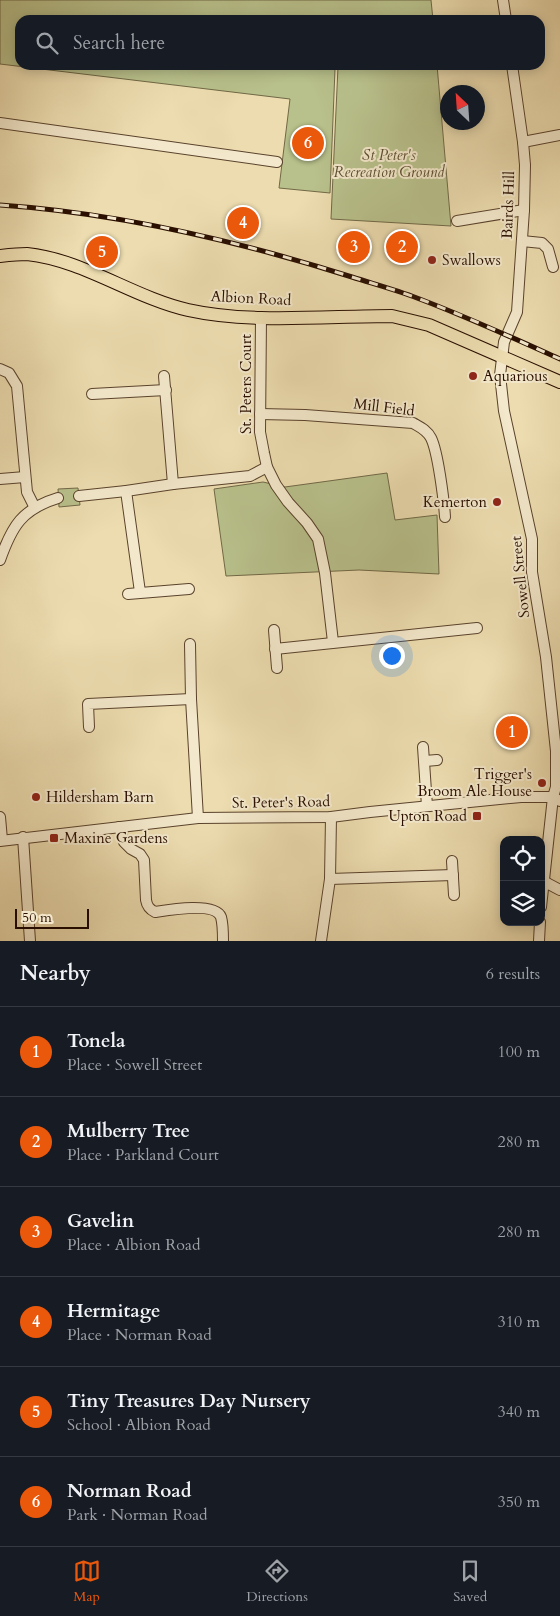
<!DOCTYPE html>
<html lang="en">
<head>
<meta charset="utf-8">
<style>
	:root { --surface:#171b24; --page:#242831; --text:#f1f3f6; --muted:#9ea1a6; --line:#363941; --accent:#ea580c }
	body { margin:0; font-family:Cardo,serif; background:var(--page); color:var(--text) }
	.controls { position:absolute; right:15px; bottom:15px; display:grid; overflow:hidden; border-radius:10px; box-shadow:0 2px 12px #0003 }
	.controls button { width:45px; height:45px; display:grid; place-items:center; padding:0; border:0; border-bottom:1px solid var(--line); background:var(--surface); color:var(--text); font:25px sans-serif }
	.compass { position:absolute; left:440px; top:85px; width:45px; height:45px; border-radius:50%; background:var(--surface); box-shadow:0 2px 12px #0003; rotate:335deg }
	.scale { position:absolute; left:15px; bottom:12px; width:74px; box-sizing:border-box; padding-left:5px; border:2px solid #2a0f01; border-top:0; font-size:14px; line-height:18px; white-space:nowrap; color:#2a0f01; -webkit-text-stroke:4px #f3e8cb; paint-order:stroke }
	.you { position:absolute; left:391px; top:655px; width:18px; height:18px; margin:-12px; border:4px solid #fff; border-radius:50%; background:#1a73e8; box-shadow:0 0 0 8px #1a73e833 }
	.badge { display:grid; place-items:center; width:32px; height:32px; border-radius:50%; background:var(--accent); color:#fff; font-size:16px; font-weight:700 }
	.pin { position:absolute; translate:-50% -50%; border:2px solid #fff; box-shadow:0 1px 5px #0006 }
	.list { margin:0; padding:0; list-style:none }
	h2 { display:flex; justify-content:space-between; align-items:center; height:65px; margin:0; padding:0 20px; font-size:21px }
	h2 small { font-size:16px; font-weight:400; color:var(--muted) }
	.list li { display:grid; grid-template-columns:32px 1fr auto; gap:15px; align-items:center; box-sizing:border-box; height:90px; padding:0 20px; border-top:1px solid var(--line) }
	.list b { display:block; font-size:19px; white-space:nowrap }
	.list p { margin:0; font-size:16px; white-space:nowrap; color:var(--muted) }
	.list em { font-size:16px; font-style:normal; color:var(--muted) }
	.icon { flex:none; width:28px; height:28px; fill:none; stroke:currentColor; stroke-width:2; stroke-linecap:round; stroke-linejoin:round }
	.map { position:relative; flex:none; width:560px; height:941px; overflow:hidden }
	.search { position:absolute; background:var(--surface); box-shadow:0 2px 12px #0003; left:15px; right:15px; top:15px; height:55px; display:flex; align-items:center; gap:12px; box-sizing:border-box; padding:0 18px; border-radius:15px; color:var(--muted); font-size:19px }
	.sheet { height:605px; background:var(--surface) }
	nav { display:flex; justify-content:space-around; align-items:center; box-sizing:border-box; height:70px; border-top:1px solid var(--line); background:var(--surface); font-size:14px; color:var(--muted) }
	nav a { display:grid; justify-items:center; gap:2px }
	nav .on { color:var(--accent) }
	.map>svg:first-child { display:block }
	.green { fill:#b8c08b; stroke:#716846 }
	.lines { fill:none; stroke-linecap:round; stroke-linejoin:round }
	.minor-casing { stroke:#5a422c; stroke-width:12 }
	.major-casing { stroke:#2a0f01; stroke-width:14 }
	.minor { stroke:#f3e8cb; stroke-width:10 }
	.major { stroke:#ecdcaf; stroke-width:12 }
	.rail-casing { stroke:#2a0f01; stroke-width:5 }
	.rail { stroke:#f3e8cb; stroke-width:3; stroke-dasharray:9; stroke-linecap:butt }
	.poi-dot { fill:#8f2418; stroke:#f3e8cb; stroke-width:2 }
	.labels { text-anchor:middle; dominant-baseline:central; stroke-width:4; stroke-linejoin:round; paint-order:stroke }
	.park-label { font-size:15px; font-style:italic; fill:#5c4d31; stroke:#f3e8cb }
	.street-label { font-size:15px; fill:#2a0f01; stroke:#f3e8cb }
	.poi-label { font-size:15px; fill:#2a0f01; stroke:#f3e8cb; text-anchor:start }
</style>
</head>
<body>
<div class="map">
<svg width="560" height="941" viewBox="0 0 560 941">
	<rect width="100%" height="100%" fill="#ecdcaf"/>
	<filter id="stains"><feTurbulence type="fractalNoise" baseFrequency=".004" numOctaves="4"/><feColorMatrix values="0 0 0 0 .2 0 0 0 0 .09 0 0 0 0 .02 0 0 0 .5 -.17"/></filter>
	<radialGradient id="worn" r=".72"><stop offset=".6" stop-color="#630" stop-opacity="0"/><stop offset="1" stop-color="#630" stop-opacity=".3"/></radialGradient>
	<g class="green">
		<polygon points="0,0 431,0 433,20 20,20 20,65 437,65 451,226 331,219 338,67 307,66 335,69 330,193 279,188 290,99 0,64"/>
		<polygon points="387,473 395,520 437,515 439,574 359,570 226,576 214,489 263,482 285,487"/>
		<polygon points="78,488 80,505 59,507 58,489"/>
	</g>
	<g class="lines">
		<g class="minor-casing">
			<g id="minor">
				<polyline points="503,0 506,20"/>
				<polyline points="512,65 523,142 525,165 524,210 517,312 504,342 500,375 504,411 532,539 532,572 546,657 556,751 556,787 553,797 541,907"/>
				<polyline points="0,123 277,162"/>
				<polyline points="523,142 560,135"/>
				<polyline points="457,221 524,210"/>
				<polyline points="522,241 542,243 548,249 553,267"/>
				<polyline points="261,318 260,432 264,453 267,467 276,485 288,502 307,523 318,539 325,573 333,642"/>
				<polyline points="0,369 9,373 17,386 27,492 34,506"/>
				<polyline points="164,376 173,484"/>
				<polyline points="92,394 166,390"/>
				<path d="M260,414L305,415L413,423C420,427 427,430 431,438C438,452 444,501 445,517"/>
				<polyline points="0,479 25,477"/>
				<polyline points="126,491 140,592"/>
				<polyline points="79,496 126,491 173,484 250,476 267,467"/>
				<path d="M0,560C12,526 22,509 58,498"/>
				<polyline points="128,594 189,589"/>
				<polyline points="274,630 277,668"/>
				<polyline points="190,644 191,699 198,818"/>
				<polyline points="275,649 477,628"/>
				<polyline points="89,727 88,704 191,699"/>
				<polyline points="423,747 427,806"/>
				<polyline points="425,761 437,760"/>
				<polyline points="0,817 2,840"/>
				<path d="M119,827L124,842L131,849L140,854L144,860L146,900C147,906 149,909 155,912C168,910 215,902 221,917C223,924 223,934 223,941"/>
				<polyline points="23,837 30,941"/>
				<polyline points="0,841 198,818 331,817 370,812 521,797 553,797 560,801"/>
				<polyline points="452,861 454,895"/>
				<polyline points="330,879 453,875"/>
				<polyline points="543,881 560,890"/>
				<polyline points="321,941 330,879 331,817"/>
				<polyline points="539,941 540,922"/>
			</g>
		</g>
		<g class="major-casing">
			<path id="major" d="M0,256C9,255 18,254 27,254C84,260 132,297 188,310C251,324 326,316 392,316L429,325L560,382"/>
		</g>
		<use href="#minor" class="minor"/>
		<use href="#major" class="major"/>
		<g class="rail-casing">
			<path id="rail" d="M0,205C119,213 238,241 352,277C374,284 396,290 417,298C465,316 513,338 560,359"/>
		</g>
		<use href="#rail" class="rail"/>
	</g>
	<g class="poi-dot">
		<circle cx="432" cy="260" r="5"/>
		<circle cx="473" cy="376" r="5"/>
		<circle cx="497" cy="502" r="5"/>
		<circle cx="542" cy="783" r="5"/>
		<circle cx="36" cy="797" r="5"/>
		<rect x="472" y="811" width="10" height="10" rx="2.5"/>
		<rect x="49" y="833" width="10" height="10" rx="2.5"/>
	</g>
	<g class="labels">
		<g class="park-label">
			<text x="389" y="155">St Peter's<tspan x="389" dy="17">Recreation Ground</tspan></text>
		</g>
		<g class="street-label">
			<text transform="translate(508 205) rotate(-88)">Bairds Hill</text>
			<text transform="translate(251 298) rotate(3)">Albion Road</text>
			<text transform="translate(246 384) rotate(-90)">St. Peters Court</text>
			<text transform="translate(384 407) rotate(7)">Mill Field</text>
			<text transform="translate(520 577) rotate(-96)">Sowell Street</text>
			<text transform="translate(281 802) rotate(-1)">St. Peter's Road</text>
		</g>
		<g class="poi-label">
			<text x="442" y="260">Swallows</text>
			<text x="483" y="376">Aquarious</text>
			<text x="487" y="502" text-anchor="end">Kemerton</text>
			<text x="532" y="774" text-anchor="end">Trigger's<tspan x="532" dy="17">Broom Ale House</tspan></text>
			<text x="46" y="797">Hildersham Barn</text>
			<text x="467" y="816" text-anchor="end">Upton Road</text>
			<text x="64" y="838">Maxine Gardens</text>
		</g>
	</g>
	<rect width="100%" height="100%" filter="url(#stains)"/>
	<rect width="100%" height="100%" fill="url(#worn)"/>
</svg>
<div class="controls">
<button><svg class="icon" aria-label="locate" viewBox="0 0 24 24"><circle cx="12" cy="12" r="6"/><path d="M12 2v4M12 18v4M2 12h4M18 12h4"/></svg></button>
<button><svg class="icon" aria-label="layers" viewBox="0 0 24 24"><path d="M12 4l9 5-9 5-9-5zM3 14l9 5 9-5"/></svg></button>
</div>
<svg class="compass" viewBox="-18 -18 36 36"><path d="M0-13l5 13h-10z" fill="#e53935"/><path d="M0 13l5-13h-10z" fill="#9ea1a6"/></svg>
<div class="scale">50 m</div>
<div class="you"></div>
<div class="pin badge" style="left:512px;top:732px">1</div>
<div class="pin badge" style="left:402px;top:247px">2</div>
<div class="pin badge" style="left:354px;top:247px">3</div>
<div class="pin badge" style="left:243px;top:223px">4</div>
<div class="pin badge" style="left:102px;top:252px">5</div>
<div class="pin badge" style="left:308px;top:143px">6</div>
<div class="search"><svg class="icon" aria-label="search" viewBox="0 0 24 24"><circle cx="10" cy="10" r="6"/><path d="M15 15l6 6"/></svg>Search here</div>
</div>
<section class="sheet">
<h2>Nearby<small>6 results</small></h2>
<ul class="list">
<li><span class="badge">1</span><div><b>Tonela</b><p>Place · Sowell Street</p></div><em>100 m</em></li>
<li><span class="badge">2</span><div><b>Mulberry Tree</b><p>Place · Parkland Court</p></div><em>280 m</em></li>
<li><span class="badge">3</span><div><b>Gavelin</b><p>Place · Albion Road</p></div><em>280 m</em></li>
<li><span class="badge">4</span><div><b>Hermitage</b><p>Place · Norman Road</p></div><em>310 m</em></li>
<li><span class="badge">5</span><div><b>Tiny Treasures Day Nursery</b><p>School · Albion Road</p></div><em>340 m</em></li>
<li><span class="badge">6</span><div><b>Norman Road</b><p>Park · Norman Road</p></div><em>350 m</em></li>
</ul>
</section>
<nav>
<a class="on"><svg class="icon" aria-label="map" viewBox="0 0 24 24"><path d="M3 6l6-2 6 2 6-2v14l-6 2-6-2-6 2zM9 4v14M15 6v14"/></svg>Map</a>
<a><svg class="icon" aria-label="directions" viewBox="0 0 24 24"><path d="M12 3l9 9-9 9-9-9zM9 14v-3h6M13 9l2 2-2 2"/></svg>Directions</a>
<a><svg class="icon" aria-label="saved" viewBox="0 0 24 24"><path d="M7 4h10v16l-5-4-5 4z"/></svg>Saved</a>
</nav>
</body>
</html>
